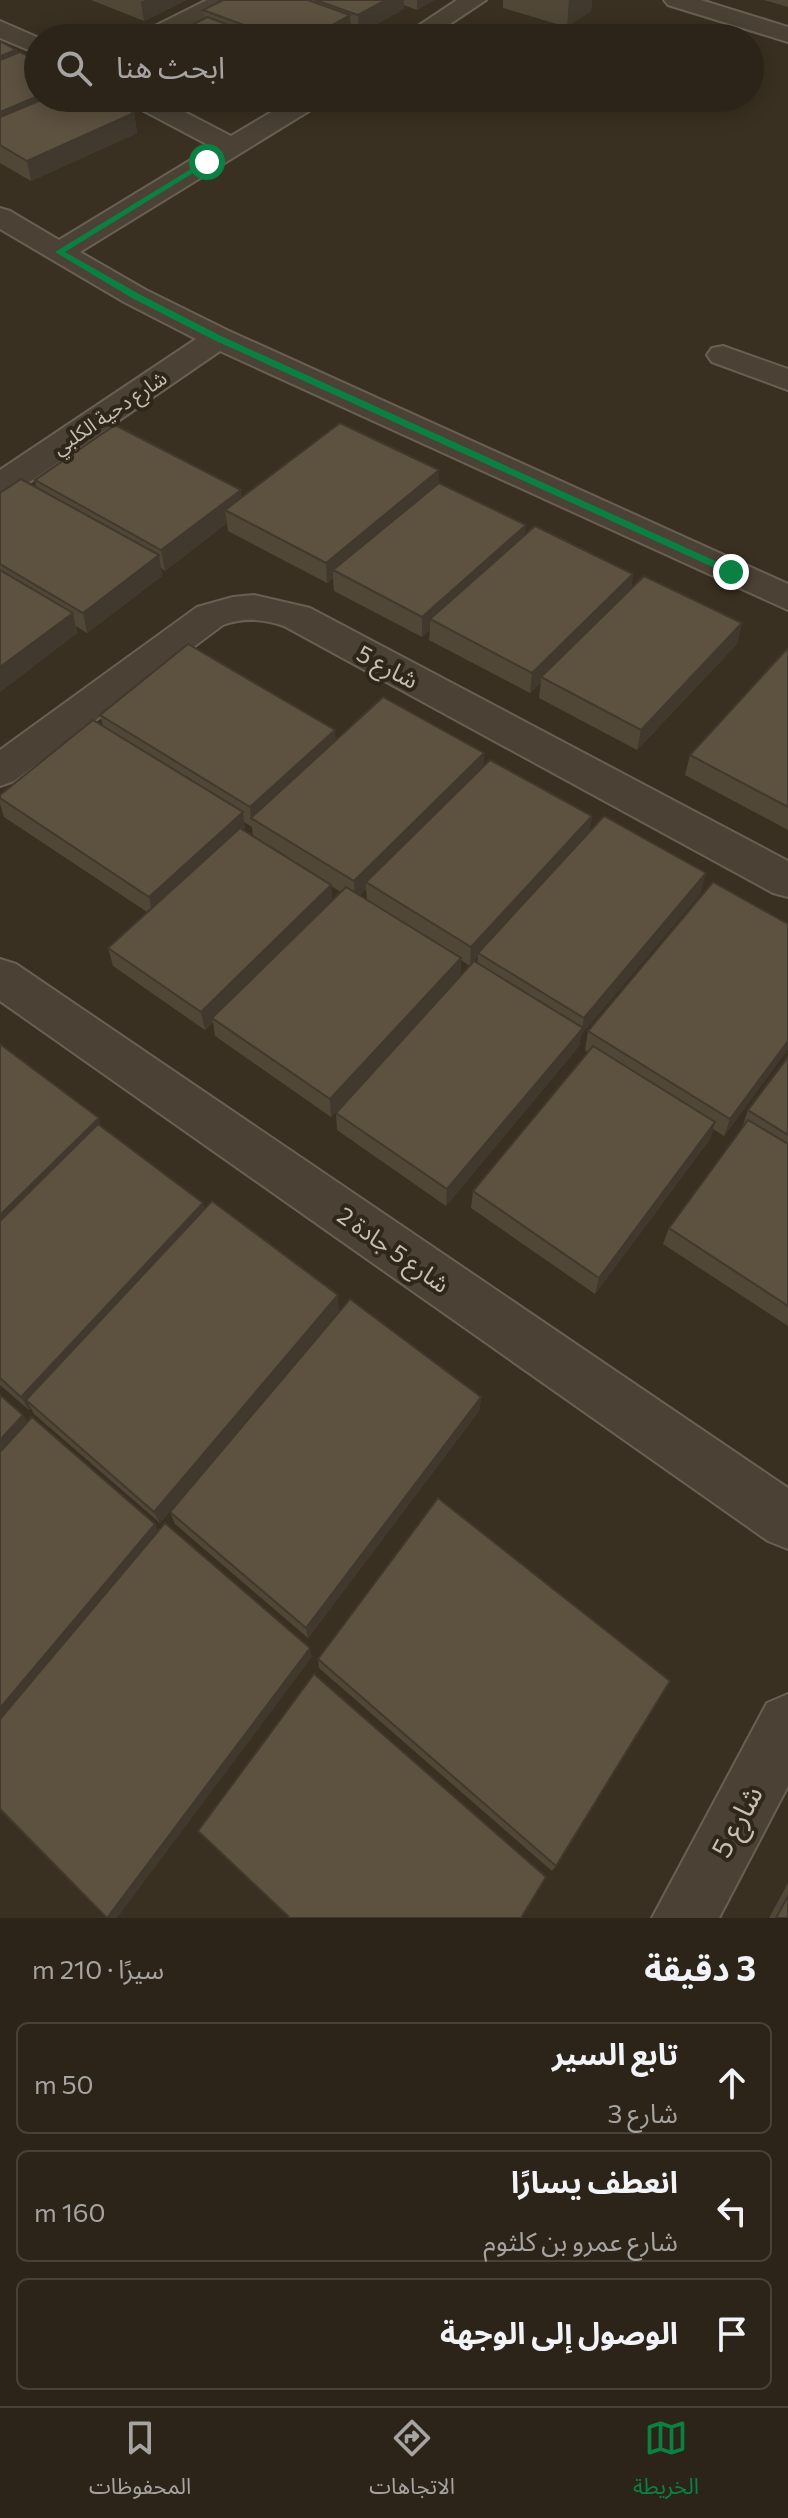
<!DOCTYPE html>
<html lang="ar">
<head>
<meta charset="utf-8">
<style>
	:root { --surface:#2c2419; --page:#342c22; --text:#f1f3f6; --muted:#a6a4a2; --line:#484138; --accent:#0b8043 }
	body { margin:0; font-family:Commissioner,"Noto Sans Arabic",sans-serif; background:var(--page); color:var(--text); direction:rtl }
	.stop { position:absolute; width:24px; height:24px; margin:-18px; border:6px solid #0b8043; border-radius:50%; background:#fff }
	.stop.end { background:#0b8043; border-color:#fff; box-shadow:0 2px 8px #0008 }
	.list { margin:0; padding:0; list-style:none }
	h2 { display:flex; justify-content:space-between; align-items:center; height:104px; margin:0; padding:0 32px; font-size:34px }
	h2 small { font-size:26px; font-weight:400; color:var(--muted) }
	.list li { display:grid; grid-template-columns:52px 1fr auto; gap:24px; align-items:center; box-sizing:border-box; height:112px; margin:0 16px 16px; padding:0 16px; border:2px solid var(--line); border-radius:12px }
	.list b { display:block; font-size:30px; white-space:nowrap }
	.list p { margin:0; font-size:26px; white-space:nowrap; color:var(--muted) }
	.list em { font-size:26px; font-style:normal; color:var(--muted) }
	.icon { flex:none; width:44px; height:44px; fill:none; stroke:currentColor; stroke-width:2; stroke-linecap:round; stroke-linejoin:round }
	.map { position:relative; flex:none; width:788px; height:1918px; overflow:hidden; direction:ltr }
	.search { position:absolute; background:var(--surface); box-shadow:0 4px 20px #0003; left:24px; right:24px; top:24px; height:88px; display:flex; align-items:center; gap:20px; box-sizing:border-box; padding:0 28px; border-radius:44px; color:var(--muted); font-size:30px }
	.sheet { height:488px; background:var(--surface) }
	nav { display:flex; justify-content:space-around; align-items:center; box-sizing:border-box; height:112px; border-top:2px solid var(--line); background:var(--surface); font-size:22px; color:var(--muted) }
	nav a { display:grid; justify-items:center; gap:4px }
	nav .on { color:var(--accent) }
	.map>svg:first-child { display:block }
	.lines { fill:none; stroke-linecap:round; stroke-linejoin:round }
	.minor-casing { stroke:#686053; stroke-width:4 }
	.minor { fill:#4b4235; fill-rule:evenodd }
	.wall { fill:#504737; fill-rule:evenodd }
	.shaded-wall { fill:#41392d }
	.building { fill:#5d5240; stroke:#41392d; stroke-width:2 }
	.route { fill:#0b8043 }
	.labels { text-anchor:middle; dominant-baseline:central; stroke-width:8; stroke-linejoin:round; paint-order:stroke }
	.far-street-label { font-size:20px; fill:#c7bfb0; stroke:#2f271a }
	.street-label { font-size:24px; fill:#c7bfb0; stroke:#2f271a }
	.near-street-label { font-size:28px; fill:#c7bfb0; stroke:#2f271a }
</style>
</head>
<body>
<div class="map">
<svg width="788" height="1918" viewBox="0 0 788 1918">
	<rect width="100%" height="100%" fill="#3a3021"/>
	<g class="lines">
		<g class="minor-casing">
			<g id="minor">
				<polygon points="207,0 237,0 233,5 169,38 138,38 141,33"/>
				<polygon points="457,0 486,0 429,38 400,38"/>
				<polygon points="664,0 701,0 788,27 788,42 668,5"/>
				<polygon points="0,21 39,38 38,54 0,38"/>
				<polygon points="125,98 158,98 231,136 295,98 326,98 322,103 80,252 146,290 229,331 788,584 788,610 220,351 12,494 0,497 0,470 196,339 124,302 0,229 0,208 10,211 59,240 212,147 129,103"/>
				<polygon points="723,346 788,369 788,390 712,362 707,355 712,348"/>
				<path d="M254,595L310,608L788,861V897L773,893L284,626C264,619 244,617 223,625L14,781L0,786V750L197,607L233,597Z"/>
				<polygon points="0,959 16,964 788,1488 788,1549 768,1541 0,1001"/>
				<polygon points="788,1694 788,1786 719,1918 652,1918 767,1703"/>
			</g>
		</g>
		<use href="#minor" class="minor"/>
	</g>
	<g class="wall">
		<polygon points="91,0 186,0 144,21"/>
		<polygon points="223,0 434,0 417,10 404,5 404,9 359,34 351,32 351,34 344,38 167,38 204,18 203,10"/>
		<polygon points="503,0 592,0 591,11 567,27 503,8"/>
		<polygon points="764,0 788,0 788,7"/>
		<polygon points="0,41 16,50 38,98 134,113 137,133 31,181 0,163"/>
		<polygon points="35,480 241,490 241,498 439,483 525,535 633,574 631,590 742,623 737,644 637,750 539,698 541,682 530,693 429,640 430,630 422,637 334,591 333,578 327,583 228,531 227,523 165,571 161,568 162,576 87,633 76,626 77,633 0,692 0,493 36,488"/>
		<polygon points="788,650 788,830 685,775 690,755"/>
		<path d="M100,715L336,740L484,753L483,767L592,816L589,832L701,893L581,1035L579,1046L446,1206L337,1130L336,1113L452,986L331,1117L215,1036L213,1022L205,1030L113,966L108,948L147,912L4,817L0,804V795L103,726ZM244,822L252,827L253,836L245,832ZM331,886L341,892L332,900ZM366,889L367,899L360,895ZM478,956L477,963L460,977L461,960L470,966Z"/>
		<polygon points="588,1031 788,1049 724,1136 713,1129 710,1139 595,1294 471,1208 473,1191 588,1052 585,1050"/>
		<polygon points="0,1044 99,1118 101,1127 204,1209 339,1310 160,1523 34,1414 31,1408 29,1410 0,1385"/>
		<polygon points="788,1057 788,1326 663,1244 669,1228 742,1128 748,1110"/>
		<polygon points="481,1397 479,1411 308,1638 175,1524 170,1512"/>
		<polygon points="318,1659 556,1866 552,1871 319,1668"/>
		<polygon points="198,1831 521,1918 289,1918"/>
		<polygon points="788,1883 788,1918 769,1918"/>
	</g>
	<g class="shaded-wall">
		<polygon points="145,0 186,0 144,21 141,2"/>
		<polygon points="386,0 404,0 404,9 359,34 358,15"/>
		<polygon points="417,0 434,0 417,10"/>
		<polygon points="569,0 592,0 591,11 567,27"/>
		<polygon points="350,15 351,34 344,38 309,38"/>
		<polygon points="16,50 20,69 0,78 0,56"/>
		<polygon points="38,96 38,98 77,98 0,134 0,112"/>
		<polygon points="134,113 137,133 31,181 27,161"/>
		<polygon points="439,470 439,491 333,570 333,578 327,583 326,563"/>
		<polygon points="241,490 243,511 225,510 227,523 165,571 161,550"/>
		<polygon points="526,525 524,546 430,619 430,630 422,637 422,617"/>
		<polygon points="159,555 162,576 87,633 83,613"/>
		<polygon points="633,574 630,595 541,677 541,682 530,693 532,673"/>
		<polygon points="73,613 77,633 0,692 0,667"/>
		<polygon points="742,623 737,644 637,750 641,730"/>
		<polygon points="335,730 336,750 251,818 250,807"/>
		<polygon points="484,753 483,773 366,882 366,889 355,900 354,881"/>
		<polygon points="243,812 245,832 153,916 149,897"/>
		<polygon points="592,816 589,836 478,953 478,956 470,966 471,947"/>
		<polygon points="706,873 701,893 581,1035 579,1046 446,1206 447,1189 582,1029 584,1018"/>
		<polygon points="331,885 332,905 212,1018 213,1022 205,1030 201,1012"/>
		<polygon points="461,958 460,977 331,1117 330,1099"/>
		<polygon points="788,1041 788,1049 724,1136 730,1119"/>
		<polygon points="99,1118 104,1135 0,1238 0,1215"/>
		<polygon points="715,1122 710,1139 595,1294 599,1278"/>
		<polygon points="203,1203 207,1219 26,1400 31,1408 29,1410 21,1397"/>
		<polygon points="338,1295 339,1310 160,1523 154,1512"/>
		<polygon points="481,1397 479,1411 308,1638 306,1628"/>
		<polygon points="23,1415 31,1428 0,1462 0,1440"/>
		<polygon points="155,1524 160,1535 0,1727 0,1708"/>
		<polygon points="310,1648 312,1657 117,1918 107,1918"/>
	</g>
	<g class="building">
		<polygon points="223,0 308,0 350,15 309,38 279,38 203,10"/>
		<polygon points="315,0 386,0 358,15"/>
		<polygon points="207,17 264,38 167,38"/>
		<polygon points="0,41 16,50 0,56"/>
		<polygon points="20,52 38,61 38,96 0,112 0,60"/>
		<polygon points="46,98 106,98 134,113 27,161 0,145 0,117"/>
		<polygon points="340,423 439,470 326,563 225,510"/>
		<polygon points="115,425 241,490 161,550 35,480"/>
		<polygon points="21,479 159,555 83,613 0,564 0,493"/>
		<polygon points="439,483 526,525 422,617 333,570"/>
		<polygon points="535,526 633,574 532,673 430,619"/>
		<polygon points="0,570 73,613 0,667"/>
		<polygon points="644,576 742,623 641,730 541,677"/>
		<polygon points="188,644 335,730 250,807 100,715"/>
		<polygon points="787,649 788,650 788,807 690,755"/>
		<polygon points="383,697 484,753 354,881 251,818"/>
		<polygon points="93,720 243,812 149,897 0,798 0,795"/>
		<polygon points="490,760 592,816 471,947 366,882"/>
		<polygon points="604,816 706,873 584,1018 478,953"/>
		<polygon points="240,828 331,885 201,1012 108,948"/>
		<polygon points="713,882 788,924 788,1041 730,1119 588,1031"/>
		<polygon points="346,887 461,958 330,1099 212,1018"/>
		<polygon points="474,961 583,1028 447,1189 336,1113"/>
		<polygon points="0,1044 99,1118 0,1215"/>
		<polygon points="593,1046 715,1122 599,1278 473,1191"/>
		<polygon points="788,1057 788,1135 748,1110"/>
		<polygon points="748,1120 788,1144 788,1306 669,1228"/>
		<polygon points="98,1124 203,1203 21,1397 0,1378 0,1221"/>
		<polygon points="212,1201 338,1295 154,1512 26,1400"/>
		<polygon points="350,1299 481,1397 306,1628 170,1512"/>
		<polygon points="0,1395 23,1415 0,1440"/>
		<polygon points="32,1417 155,1524 0,1708 0,1452"/>
		<polygon points="438,1498 670,1681 556,1866 318,1659"/>
		<polygon points="165,1523 310,1648 107,1918 0,1809 0,1719"/>
		<polygon points="314,1674 546,1877 521,1918 290,1918 198,1831"/>
		<polygon points="788,1896 788,1918 776,1918"/>
	</g>
	<polygon class="route" points="204,161 211,162 65,252 139,294 221,336 735,570 735,574 728,574 214,340 132,298 55,252"/>
	<g class="labels">
		<g class="far-street-label">
			<text transform="translate(109 412) rotate(-34)">شارع دحية الكلبي</text>
		</g>
		<g class="street-label">
			<text transform="translate(388 666) rotate(28)">شارع 5</text>
			<text transform="translate(394 1249) rotate(35)">شارع 5 جادة 2</text>
		</g>
		<g class="near-street-label">
			<text transform="translate(736 1821) rotate(-62)">شارع 5</text>
		</g>
	</g>
</svg>
<div class="stop" style="left:207px;top:162px"></div>
<div class="stop end" style="left:731px;top:572px"></div>
<div class="search"><svg class="icon" aria-label="search" viewBox="0 0 24 24"><circle cx="10" cy="10" r="6"/><path d="M15 15l6 6"/></svg>ابحث هنا</div>
</div>
<section class="sheet">
<h2>3 دقيقة<small>سيرًا · 210 m</small></h2>
<ul class="list">
<li><svg class="icon" aria-label="ahead" viewBox="0 0 24 24"><path d="M12 20V5M6 11l6-6 6 6"/></svg><div><b>تابع السير</b><p>شارع 3</p></div><em>50 m</em></li>
<li><svg class="icon" aria-label="left" viewBox="0 0 24 24"><path d="M17 20v-9H6M10 6l-5 5 5 5"/></svg><div><b>انعطف يسارًا</b><p>شارع عمرو بن كلثوم</p></div><em>160 m</em></li>
<li><svg class="icon" aria-label="arrive" viewBox="0 0 24 24"><path d="M6 21V4h12l-3 4 3 4H6"/></svg><div><b>الوصول إلى الوجهة</b></div></li>
</ul>
</section>
<nav>
<a class="on"><svg class="icon" aria-label="map" viewBox="0 0 24 24"><path d="M3 6l6-2 6 2 6-2v14l-6 2-6-2-6 2zM9 4v14M15 6v14"/></svg>الخريطة</a>
<a><svg class="icon" aria-label="directions" viewBox="0 0 24 24"><path d="M12 3l9 9-9 9-9-9zM9 14v-3h6M13 9l2 2-2 2"/></svg>الاتجاهات</a>
<a><svg class="icon" aria-label="saved" viewBox="0 0 24 24"><path d="M7 4h10v16l-5-4-5 4z"/></svg>المحفوظات</a>
</nav>
</body>
</html>
